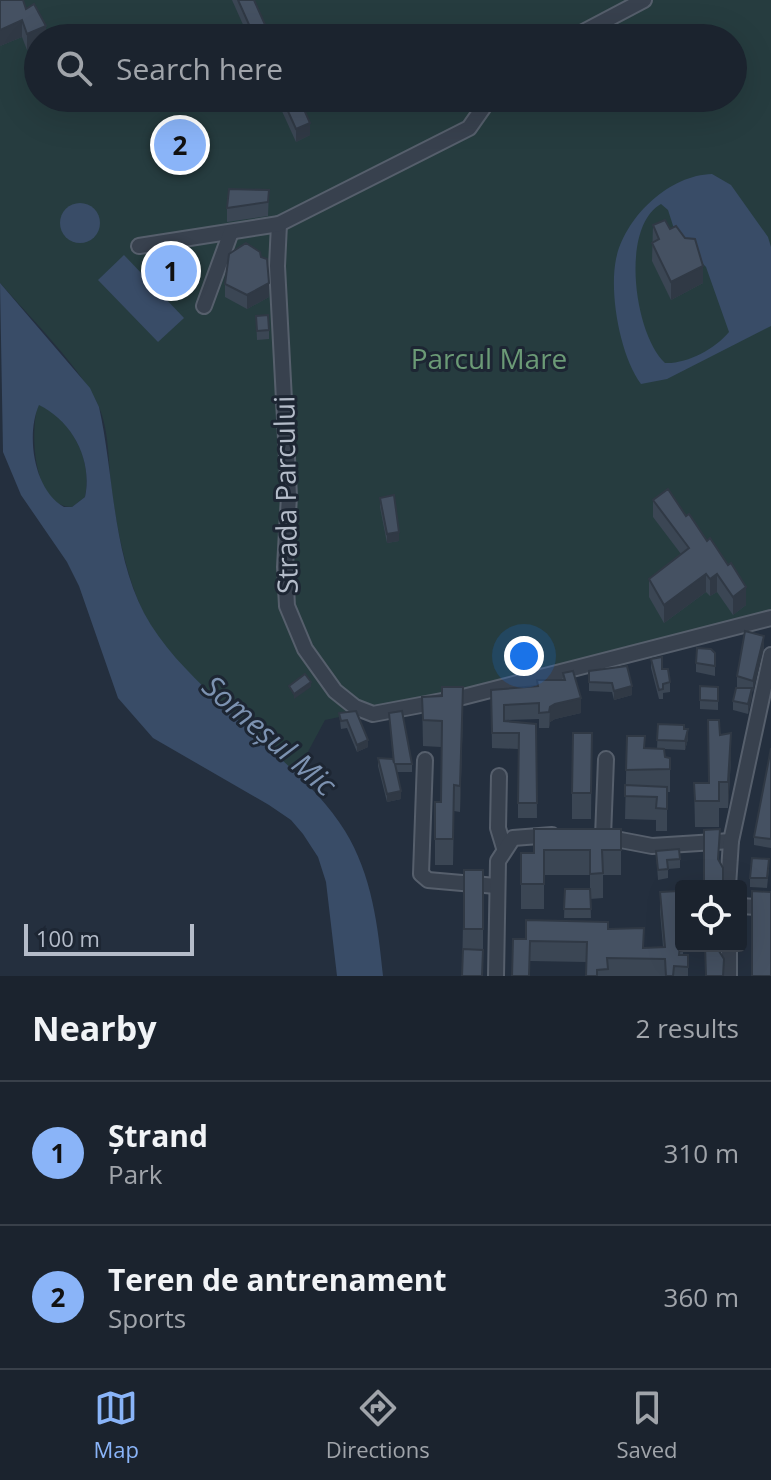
<!DOCTYPE html>
<html lang="en">
<head>
<meta charset="utf-8">
<style>
	:root { --surface:#1b232e; --page:#282f3a; --text:#f1f3f6; --muted:#a0a4aa; --line:#39404a; --accent:#8ab4f8 }
	body { margin:0; font-family:"Open Sans",sans-serif; background:var(--page); color:var(--text) }
	.controls { position:absolute; right:24px; bottom:24px; display:grid; overflow:hidden; border-radius:8px; box-shadow:0 8px 32px #0002 }
	.controls button { width:72px; height:72px; display:grid; place-items:center; padding:0; border:0; border-bottom:2px solid var(--line); background:var(--surface); color:var(--text); font:40px sans-serif }
	.scale { position:absolute; left:24px; bottom:20px; width:170px; box-sizing:border-box; padding-left:8px; border:4px solid #b4bcc9; border-top:0; font-size:22px; line-height:28px; white-space:nowrap; color:#b4bcc9; -webkit-text-stroke:6px #1d2633; paint-order:stroke }
	.you { position:absolute; left:524px; top:656px; width:28px; height:28px; margin:-20px; border:6px solid #fff; border-radius:50%; background:#1a73e8; box-shadow:0 0 0 12px #1a73e833 }
	.badge { display:grid; place-items:center; width:52px; height:52px; border-radius:50%; background:var(--accent); color:#111; font-size:26px; font-weight:700 }
	.pin { position:absolute; translate:-50% -50%; border:4px solid #fff; box-shadow:0 2px 8px #0006 }
	.list { margin:0; padding:0; list-style:none }
	h2 { display:flex; justify-content:space-between; align-items:center; height:104px; margin:0; padding:0 32px; font-size:34px }
	h2 small { font-size:26px; font-weight:400; color:var(--muted) }
	.list li { display:grid; grid-template-columns:52px 1fr auto; gap:24px; align-items:center; box-sizing:border-box; height:144px; padding:0 32px; border-top:2px solid var(--line) }
	.list b { display:block; font-size:30px; white-space:nowrap }
	.list p { margin:0; font-size:26px; white-space:nowrap; color:var(--muted) }
	.list em { font-size:26px; font-style:normal; color:var(--muted) }
	.icon { flex:none; width:44px; height:44px; fill:none; stroke:currentColor; stroke-width:2; stroke-linecap:round; stroke-linejoin:round }
	.map { position:relative; flex:none; width:771px; height:976px; overflow:hidden }
	.search { position:absolute; background:var(--surface); box-shadow:0 8px 32px #0002; left:24px; right:24px; top:24px; height:88px; display:flex; align-items:center; gap:20px; box-sizing:border-box; padding:0 28px; border-radius:44px; color:var(--muted); font-size:30px }
	.sheet { height:392px; background:var(--surface) }
	nav { display:flex; justify-content:space-around; align-items:center; box-sizing:border-box; height:112px; border-top:2px solid var(--line); background:var(--surface); font-size:22px; color:var(--muted) }
	nav a { display:grid; justify-items:center; gap:4px }
	nav .on { color:var(--accent) }
	.map>svg:first-child { display:block }
	.green { fill:#263c3f; fill-rule:evenodd }
	.water { fill:#394c67; fill-rule:evenodd }
	.lines { fill:none; stroke-linecap:round; stroke-linejoin:round }
	.minor-casing { stroke:#565f6c; stroke-width:18 }
	.minor { stroke:#38414e; stroke-width:14 }
	.wall { fill:#3b4654 }
	.shaded-wall { fill:#303945 }
	.building { fill:#455162; stroke:#303945; stroke-width:2 }
	.labels { text-anchor:middle; dominant-baseline:central; stroke-width:6; stroke-linejoin:round; paint-order:stroke }
	.park-label { font-size:28px; fill:#6b9a76; stroke:#1d2633 }
	.street-label { font-size:28px; fill:#b4bcc9; stroke:#1d2633 }
	.water-label { font-size:30px; font-style:italic; fill:#7c92b1; stroke:#1d2633 }
</style>
</head>
<body>
<div class="map">
<svg width="771" height="976" viewBox="0 0 771 976">
	<rect width="100%" height="100%" fill="#242f3e"/>
	<g class="green">
		<path d="M0,0H771V616L480,688L325,720L296,774C248,733 169,667 142,610C126,574 117,530 112,492C108,465 110,433 99,407C83,370 28,315 0,283ZM38,38H733V98H38Z"/>
		<path d="M38,404C72,420 93,460 85,497L72,507C32,507 30,431 38,404Z"/>
	</g>
	<g class="water">
		<path d="M712,174L731,185L768,237L771,247V326L667,379L641,384C620,356 609,293 616,259C625,217 669,175 712,174ZM661,204L668,210L676,235L706,267L729,332C715,349 687,364 665,363C635,336 619,228 661,204Z"/>
		<circle cx="80" cy="223" r="20"/>
		<polygon points="124,255 184,318 158,342 98,280"/>
		<path d="M0,283L90,388L99,407C114,474 112,551 144,613C161,645 188,672 214,697C255,739 315,782 345,831C372,875 378,926 383,976H337L326,882L318,857L303,834L291,820L269,805L153,738L118,698L79,586L67,562L21,495L3,452ZM39,405C72,421 93,460 85,497L72,507H64C33,489 26,434 39,405Z"/>
	</g>
	<g class="lines">
		<g class="minor-casing">
			<g id="minor">
				<polyline points="572,38 644,0"/>
				<polyline points="279,224 277,266 289,496 285,567 287,606 305,649 335,691 355,707 373,714 463,697 771,618"/>
				<polyline points="139,246 279,224 469,128 490,98"/>
				<polyline points="204,306 231,232"/>
				<polyline points="425,760 421,874 428,880 496,886"/>
				<polyline points="499,776 498,828 504,848"/>
				<polyline points="603,837 606,759"/>
				<polyline points="605,837 652,846 731,841"/>
				<polyline points="728,886 731,841 771,655"/>
				<polyline points="741,906 771,908"/>
				<polyline points="729,946 729,976"/>
				<polyline points="496,976 498,861 513,838 552,835"/>
			</g>
		</g>
		<use href="#minor" class="minor"/>
	</g>
	<g class="wall">
		<polygon points="232,0 254,0 271,38 249,38"/>
		<polygon points="26,9 46,38 38,38 38,46 27,50 22,37 0,46"/>
		<polygon points="276,98 299,98 310,135 296,142"/>
		<polygon points="269,190 268,216 227,222 227,208"/>
		<polygon points="653,225 703,283 671,300 652,261"/>
		<polygon points="225,284 269,297 247,309 225,297"/>
		<polygon points="256,316 269,330 269,339 257,340"/>
		<polygon points="380,498 399,541 387,543 380,507"/>
		<polygon points="653,500 746,605 733,615 717,592 710,596 706,592 664,623 649,597 649,579 681,554 653,517"/>
		<polygon points="764,648 752,693 748,714 733,710 733,701 737,688 737,676"/>
		<polygon points="715,653 715,676 696,672 696,663"/>
		<polygon points="651,659 662,669 670,682 670,692 663,693 663,699 659,699 651,668"/>
		<polygon points="627,666 632,695 614,700 612,692 589,691 589,671"/>
		<polygon points="563,673 581,713 555,719 550,722 549,728 539,728 539,719 504,720 536,724 537,818 518,818 518,749 492,748 491,690 537,686 563,680"/>
		<polygon points="700,686 718,687 718,710 700,709"/>
		<polygon points="422,697 463,713 460,812 454,811 453,865 435,865 435,802 441,802 441,747 423,746"/>
		<polygon points="339,713 368,740 368,747 357,752 347,728 341,729"/>
		<polygon points="389,713 412,764 412,772 397,772 401,799 387,802 378,766 378,758 393,759"/>
		<polygon points="658,724 684,729 688,739 685,750 664,749 665,757 670,758 670,792 667,792 667,831 656,831 656,820 625,819 627,736 645,748 657,749"/>
		<polygon points="592,733 591,819 572,819 572,793"/>
		<polygon points="720,735 731,759 728,808 719,808 719,827 695,827 694,783 709,783"/>
		<polygon points="771,748 771,848 754,845 754,837"/>
		<polygon points="621,829 621,875 603,875 603,898 590,899 590,875 544,875 544,909 521,909 521,853 534,853"/>
		<polygon points="656,851 680,859 680,868 668,869 668,878 658,880"/>
		<polygon points="769,868 767,888 750,887 750,878"/>
		<polygon points="464,870 483,870 483,976 462,976"/>
		<polygon points="565,889 590,889 591,918 564,918"/>
		<polygon points="660,892 683,946 683,955 688,955 688,976 586,976 586,962 530,961 526,939 608,929 644,948 663,947 660,912"/>
	</g>
	<g class="shaded-wall">
		<polygon points="22,20 22,37 0,46 0,30"/>
		<polygon points="46,26 46,38 38,38 38,46 27,50 27,34"/>
		<polygon points="310,123 310,135 296,142 296,129"/>
		<polygon points="703,266 703,283 671,300 671,282"/>
		<polygon points="269,283 269,297 247,309 247,295"/>
		<polygon points="399,532 399,541 387,543 387,534"/>
		<polygon points="706,574 706,592 664,623 664,605"/>
		<polygon points="717,574 717,592 710,596 710,579"/>
		<polygon points="746,587 746,605 733,615 733,597"/>
		<polygon points="764,636 764,648 753,693 753,681"/>
		<polygon points="311,682 311,687 294,699 294,694"/>
		<polygon points="632,686 632,695 614,700 614,691"/>
		<polygon points="463,687 463,713 460,812 460,786"/>
		<polygon points="752,688 752,698 748,714 748,704"/>
		<polygon points="581,698 581,713 555,719 550,722 549,728 550,707 555,704"/>
		<polygon points="688,729 688,739 685,750 685,741"/>
		<polygon points="731,733 731,759 728,808 728,782"/>
		<polygon points="368,740 368,747 357,752 357,745"/>
		<polygon points="401,791 401,799 387,802 387,794"/>
	</g>
	<g class="building">
		<polygon points="0,0 23,0 26,9 34,4 46,26 27,34 22,20 0,30"/>
		<polygon points="238,0 254,0 271,38 255,38"/>
		<polygon points="282,98 299,98 310,123 296,129"/>
		<polygon points="229,189 269,190 268,202 227,208"/>
		<polygon points="665,220 670,229 676,226 685,238 695,239 703,266 671,282 652,243 659,239 653,225"/>
		<polygon points="246,243 260,252 261,257 267,259 269,283 247,295 225,284 229,254"/>
		<polygon points="268,315 269,330 257,331 256,316"/>
		<polygon points="668,489 686,516 689,514 707,541 710,538 728,565 731,563 746,587 733,597 717,574 710,579 706,574 664,605 649,579 689,548 653,500"/>
		<polygon points="394,495 399,532 387,534 380,498"/>
		<polygon points="745,631 764,636 753,681 737,676"/>
		<polygon points="697,648 711,649 715,653 715,666 696,663"/>
		<polygon points="662,657 662,669 668,669 670,682 663,684 663,689 659,690 651,659"/>
		<polygon points="627,666 632,686 614,691 612,683 589,682 589,671"/>
		<polygon points="573,671 581,698 555,704 550,707 549,712 539,713 539,703 504,705 504,721 536,724 537,803 518,803 519,733 492,733 491,690 538,686 537,680 565,680 563,673"/>
		<polygon points="305,674 311,682 294,694 289,686"/>
		<polygon points="700,686 718,687 718,701 700,700"/>
		<polygon points="442,687 463,687 460,786 454,785 453,839 435,839 435,802 441,802 442,721 423,720 422,697 442,696"/>
		<polygon points="736,688 752,688 748,704 733,701"/>
		<polygon points="356,711 368,740 357,745 347,720 341,721 339,713"/>
		<polygon points="402,711 412,764 395,764 401,791 387,794 378,758 393,759 394,763 389,713"/>
		<polygon points="708,720 719,720 720,735 731,733 728,782 719,782 719,801 695,801 694,783 709,783"/>
		<polygon points="658,724 684,725 684,729 688,729 685,741 657,740"/>
		<polygon points="573,733 592,733 591,793 572,793"/>
		<polygon points="627,736 645,736 644,748 664,749 665,757 670,758 670,769 626,770"/>
		<polygon points="771,748 771,839 754,837"/>
		<polygon points="625,785 667,787 667,809 656,808 657,797 625,796"/>
		<polygon points="534,829 621,829 621,850 602,850 603,873 590,874 590,850 544,850 544,884 521,884 521,853 534,853"/>
		<polygon points="720,829 718,859 723,868 723,886 704,886 704,830"/>
		<polygon points="679,849 680,859 667,860 668,869 658,870 656,851"/>
		<polygon points="752,858 769,859 767,878 750,878"/>
		<rect x="464" y="870" width="19" height="59"/>
		<polygon points="565,889 590,889 591,909 564,909"/>
		<polygon points="679,891 679,934 681,934 679,955 688,955 688,967 674,966 673,976 666,976 665,959 607,958 608,969 597,970 597,976 586,976 587,942 530,941 529,976 512,976 513,939 526,939 526,920 608,922 608,929 644,928 643,948 665,947 660,892"/>
		<polygon points="752,891 771,892 771,976 752,976"/>
		<polygon points="705,946 719,946 719,951 724,959 723,976 706,976"/>
		<polygon points="463,949 483,950 482,976 462,976"/>
	</g>
	<g class="labels">
		<g class="park-label">
			<text x="489" y="358">Parcul Mare</text>
		</g>
		<g class="street-label">
			<text transform="translate(285 495) rotate(-91)">Strada Parcului</text>
		</g>
		<g class="water-label">
			<text transform="translate(270 735) rotate(41)">Someșul Mic</text>
		</g>
	</g>
</svg>
<div class="controls">
<button><svg class="icon" aria-label="locate" viewBox="0 0 24 24"><circle cx="12" cy="12" r="6"/><path d="M12 2v4M12 18v4M2 12h4M18 12h4"/></svg></button>
</div>
<div class="scale">100 m</div>
<div class="you"></div>
<div class="pin badge" style="left:171px;top:271px">1</div>
<div class="pin badge" style="left:180px;top:145px">2</div>
<div class="search"><svg class="icon" aria-label="search" viewBox="0 0 24 24"><circle cx="10" cy="10" r="6"/><path d="M15 15l6 6"/></svg>Search here</div>
</div>
<section class="sheet">
<h2>Nearby<small>2 results</small></h2>
<ul class="list">
<li><span class="badge">1</span><div><b>Ștrand</b><p>Park</p></div><em>310 m</em></li>
<li><span class="badge">2</span><div><b>Teren de antrenament</b><p>Sports</p></div><em>360 m</em></li>
</ul>
</section>
<nav>
<a class="on"><svg class="icon" aria-label="map" viewBox="0 0 24 24"><path d="M3 6l6-2 6 2 6-2v14l-6 2-6-2-6 2zM9 4v14M15 6v14"/></svg>Map</a>
<a><svg class="icon" aria-label="directions" viewBox="0 0 24 24"><path d="M12 3l9 9-9 9-9-9zM9 14v-3h6M13 9l2 2-2 2"/></svg>Directions</a>
<a><svg class="icon" aria-label="saved" viewBox="0 0 24 24"><path d="M7 4h10v16l-5-4-5 4z"/></svg>Saved</a>
</nav>
</body>
</html>
